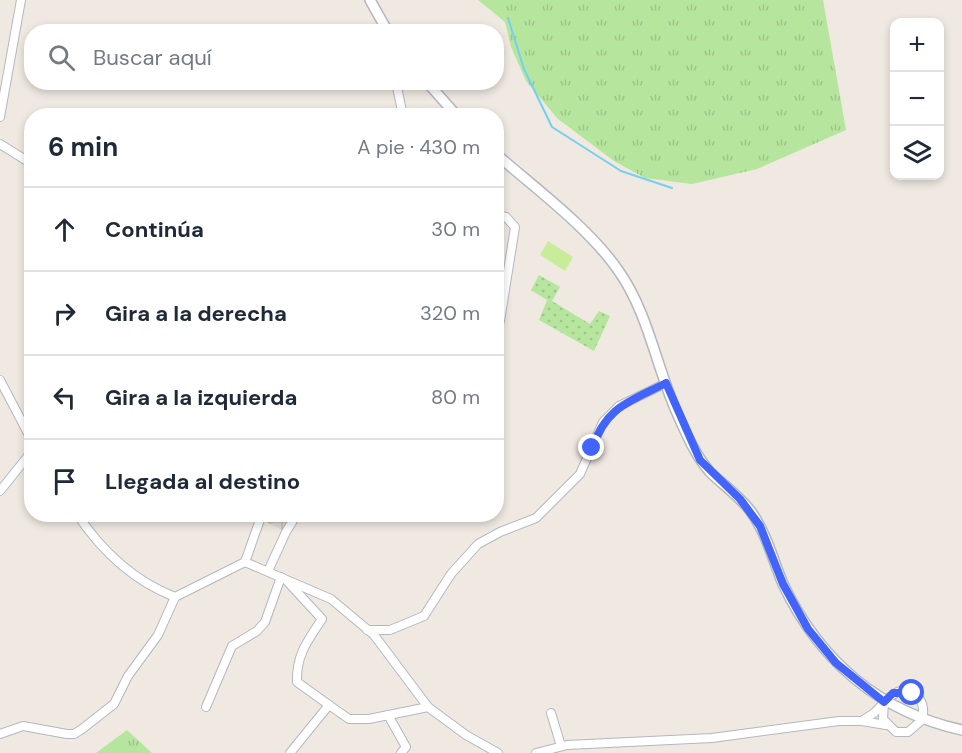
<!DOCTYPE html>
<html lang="es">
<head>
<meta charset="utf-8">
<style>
	:root { --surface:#fff; --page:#f2f2f3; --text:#1f2937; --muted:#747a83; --line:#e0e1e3 }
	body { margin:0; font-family:"DM Sans",sans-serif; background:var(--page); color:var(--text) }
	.controls { position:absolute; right:18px; top:18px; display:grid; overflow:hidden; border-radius:12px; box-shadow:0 3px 9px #0003 }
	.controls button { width:54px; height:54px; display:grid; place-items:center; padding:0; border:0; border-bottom:2px solid var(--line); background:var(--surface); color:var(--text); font:30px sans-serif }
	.stop { position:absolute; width:18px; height:18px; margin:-14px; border:4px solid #4264fb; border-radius:50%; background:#fff }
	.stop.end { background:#4264fb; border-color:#fff; box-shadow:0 2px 6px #0008 }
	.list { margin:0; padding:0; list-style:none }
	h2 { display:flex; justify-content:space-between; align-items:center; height:78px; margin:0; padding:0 24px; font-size:26px }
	h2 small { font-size:20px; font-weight:400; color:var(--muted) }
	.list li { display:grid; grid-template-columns:39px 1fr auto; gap:18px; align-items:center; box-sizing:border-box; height:84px; padding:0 24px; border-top:2px solid var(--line) }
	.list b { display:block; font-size:22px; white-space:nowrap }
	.list em { font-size:20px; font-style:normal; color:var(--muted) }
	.icon { flex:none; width:33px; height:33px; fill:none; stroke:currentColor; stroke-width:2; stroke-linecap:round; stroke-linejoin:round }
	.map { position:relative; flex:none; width:962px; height:753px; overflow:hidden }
	.search { position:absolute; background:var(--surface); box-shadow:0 3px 9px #0003; left:24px; top:24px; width:480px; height:66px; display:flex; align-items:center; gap:15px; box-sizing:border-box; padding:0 21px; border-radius:24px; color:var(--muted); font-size:22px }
	.panel { position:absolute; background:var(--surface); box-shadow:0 3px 9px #0003; left:24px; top:108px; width:480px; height:414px; border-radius:24px }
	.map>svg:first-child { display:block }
	.grass { fill:url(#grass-tufts) }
	.park { fill:url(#park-dots) }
	.pitch { fill:#c9ec9a }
	.plaza { fill:url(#plaza-grid) }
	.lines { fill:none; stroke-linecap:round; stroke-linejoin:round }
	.stream { stroke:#75cff0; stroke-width:2 }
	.minor-casing { stroke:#b4b7c1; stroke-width:10 }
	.tertiary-casing { stroke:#b4b7c1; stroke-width:12 }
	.minor { stroke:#fff; stroke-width:8 }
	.tertiary { stroke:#fff; stroke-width:9 }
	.route { stroke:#4264fb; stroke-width:8 }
</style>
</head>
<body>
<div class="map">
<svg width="962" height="753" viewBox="0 0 962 753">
	<defs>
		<pattern id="grass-tufts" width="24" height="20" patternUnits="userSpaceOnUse" patternTransform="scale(1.5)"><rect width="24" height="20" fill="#b6e59e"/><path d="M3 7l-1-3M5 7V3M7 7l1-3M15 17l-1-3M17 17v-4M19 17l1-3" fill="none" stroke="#9dc588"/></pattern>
		<pattern id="park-dots" width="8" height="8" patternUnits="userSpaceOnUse" patternTransform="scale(1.5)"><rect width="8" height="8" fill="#b6e59e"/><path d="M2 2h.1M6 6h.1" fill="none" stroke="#9dc588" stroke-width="1.8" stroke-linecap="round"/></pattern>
		<pattern id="plaza-grid" width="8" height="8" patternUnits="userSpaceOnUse" patternTransform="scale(1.5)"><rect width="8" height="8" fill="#dfdcd8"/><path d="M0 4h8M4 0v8" fill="none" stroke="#c0bdba"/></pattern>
	</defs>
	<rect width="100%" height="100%" fill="#efe9e1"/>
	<g class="grass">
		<polygon points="478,0 823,0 846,130 757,169 692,184 645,178 614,161 558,119 526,81 511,47 505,22"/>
		<polygon points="127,730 152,753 96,753"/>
	</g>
	<polygon class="park" points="539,275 560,287 552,301 590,324 599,311 610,316 594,351 539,320 547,300 531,290"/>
	<polygon class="pitch" points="548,241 573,257 565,271 540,255"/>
	<polygon class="plaza" points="262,514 285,515 295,519 286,532 260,519"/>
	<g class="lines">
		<polyline class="stream" points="508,18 524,69 552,127 621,171 672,188"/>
		<g class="minor-casing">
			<g id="minor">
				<polyline points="396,82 403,116"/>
				<polyline points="0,117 21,0"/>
				<polyline points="0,144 32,164"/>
				<polyline points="496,215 506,217 515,227 500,321 496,323"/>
				<polyline points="0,380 32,441"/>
				<polyline points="0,491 32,451"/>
				<path d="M77,514C101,550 134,581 175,597L245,562L331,599L374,635L428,707L466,735L498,753"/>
				<polyline points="245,562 262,514"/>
				<polyline points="268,571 286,532 297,514"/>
				<path d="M287,581L322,619C308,640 296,655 297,682L329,705"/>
				<polyline points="367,630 390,630 424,616 451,574 478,544 500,532 536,518 580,474 603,422 619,406 666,383"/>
				<polyline points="206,707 232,646 257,631 265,622 281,577"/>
				<polyline points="551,713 561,746"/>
				<polyline points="388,715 406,747 401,753"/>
				<path d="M862,721C866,718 870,716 874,713C886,702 900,679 918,697C924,704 924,712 922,720L908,732H896L883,719L884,702"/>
				<polyline points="0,734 23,726 67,734 74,734 82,729 114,704 128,676 158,635 175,597"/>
				<polyline points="290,753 329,705 349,719 369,719 428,707"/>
				<polyline points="536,753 567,745 712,738 839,721 862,721 886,725"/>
			</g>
		</g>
		<g class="tertiary-casing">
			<g id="tertiary">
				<polyline points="370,0 388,32"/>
				<polyline points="427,82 457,116"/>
				<path d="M496,154C535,188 589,228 618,270C648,312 656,366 677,413C686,433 695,455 710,472C724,486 741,497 752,513C767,535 773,560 783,584C819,660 879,712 962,730"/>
			</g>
		</g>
		<use href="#minor" class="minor"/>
		<use href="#tertiary" class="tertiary"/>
	</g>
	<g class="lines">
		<path class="route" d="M592,448C607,406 629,402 666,383L700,460L740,499L760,526L783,584L808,629L836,663L884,702L893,693H912"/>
	</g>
</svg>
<div class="controls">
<button>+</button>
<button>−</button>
<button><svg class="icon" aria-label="layers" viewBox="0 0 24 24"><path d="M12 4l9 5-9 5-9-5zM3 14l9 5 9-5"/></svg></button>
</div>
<div class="stop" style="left:912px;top:693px"></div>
<div class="stop end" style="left:592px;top:448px"></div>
<div class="search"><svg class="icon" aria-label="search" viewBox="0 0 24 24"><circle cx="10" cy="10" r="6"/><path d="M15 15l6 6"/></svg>Buscar aquí</div>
<section class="panel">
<h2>6 min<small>A pie · 430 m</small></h2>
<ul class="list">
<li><svg class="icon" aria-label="ahead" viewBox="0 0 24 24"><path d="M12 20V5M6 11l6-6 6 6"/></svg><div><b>Continúa</b></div><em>30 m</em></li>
<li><svg class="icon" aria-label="right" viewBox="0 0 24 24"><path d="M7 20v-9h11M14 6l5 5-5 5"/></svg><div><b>Gira a la derecha</b></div><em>320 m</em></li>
<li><svg class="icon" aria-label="left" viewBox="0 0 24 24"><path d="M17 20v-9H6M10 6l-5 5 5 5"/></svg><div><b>Gira a la izquierda</b></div><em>80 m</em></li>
<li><svg class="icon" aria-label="arrive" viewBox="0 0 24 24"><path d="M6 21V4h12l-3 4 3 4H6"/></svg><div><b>Llegada al destino</b></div></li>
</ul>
</section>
</div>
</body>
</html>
